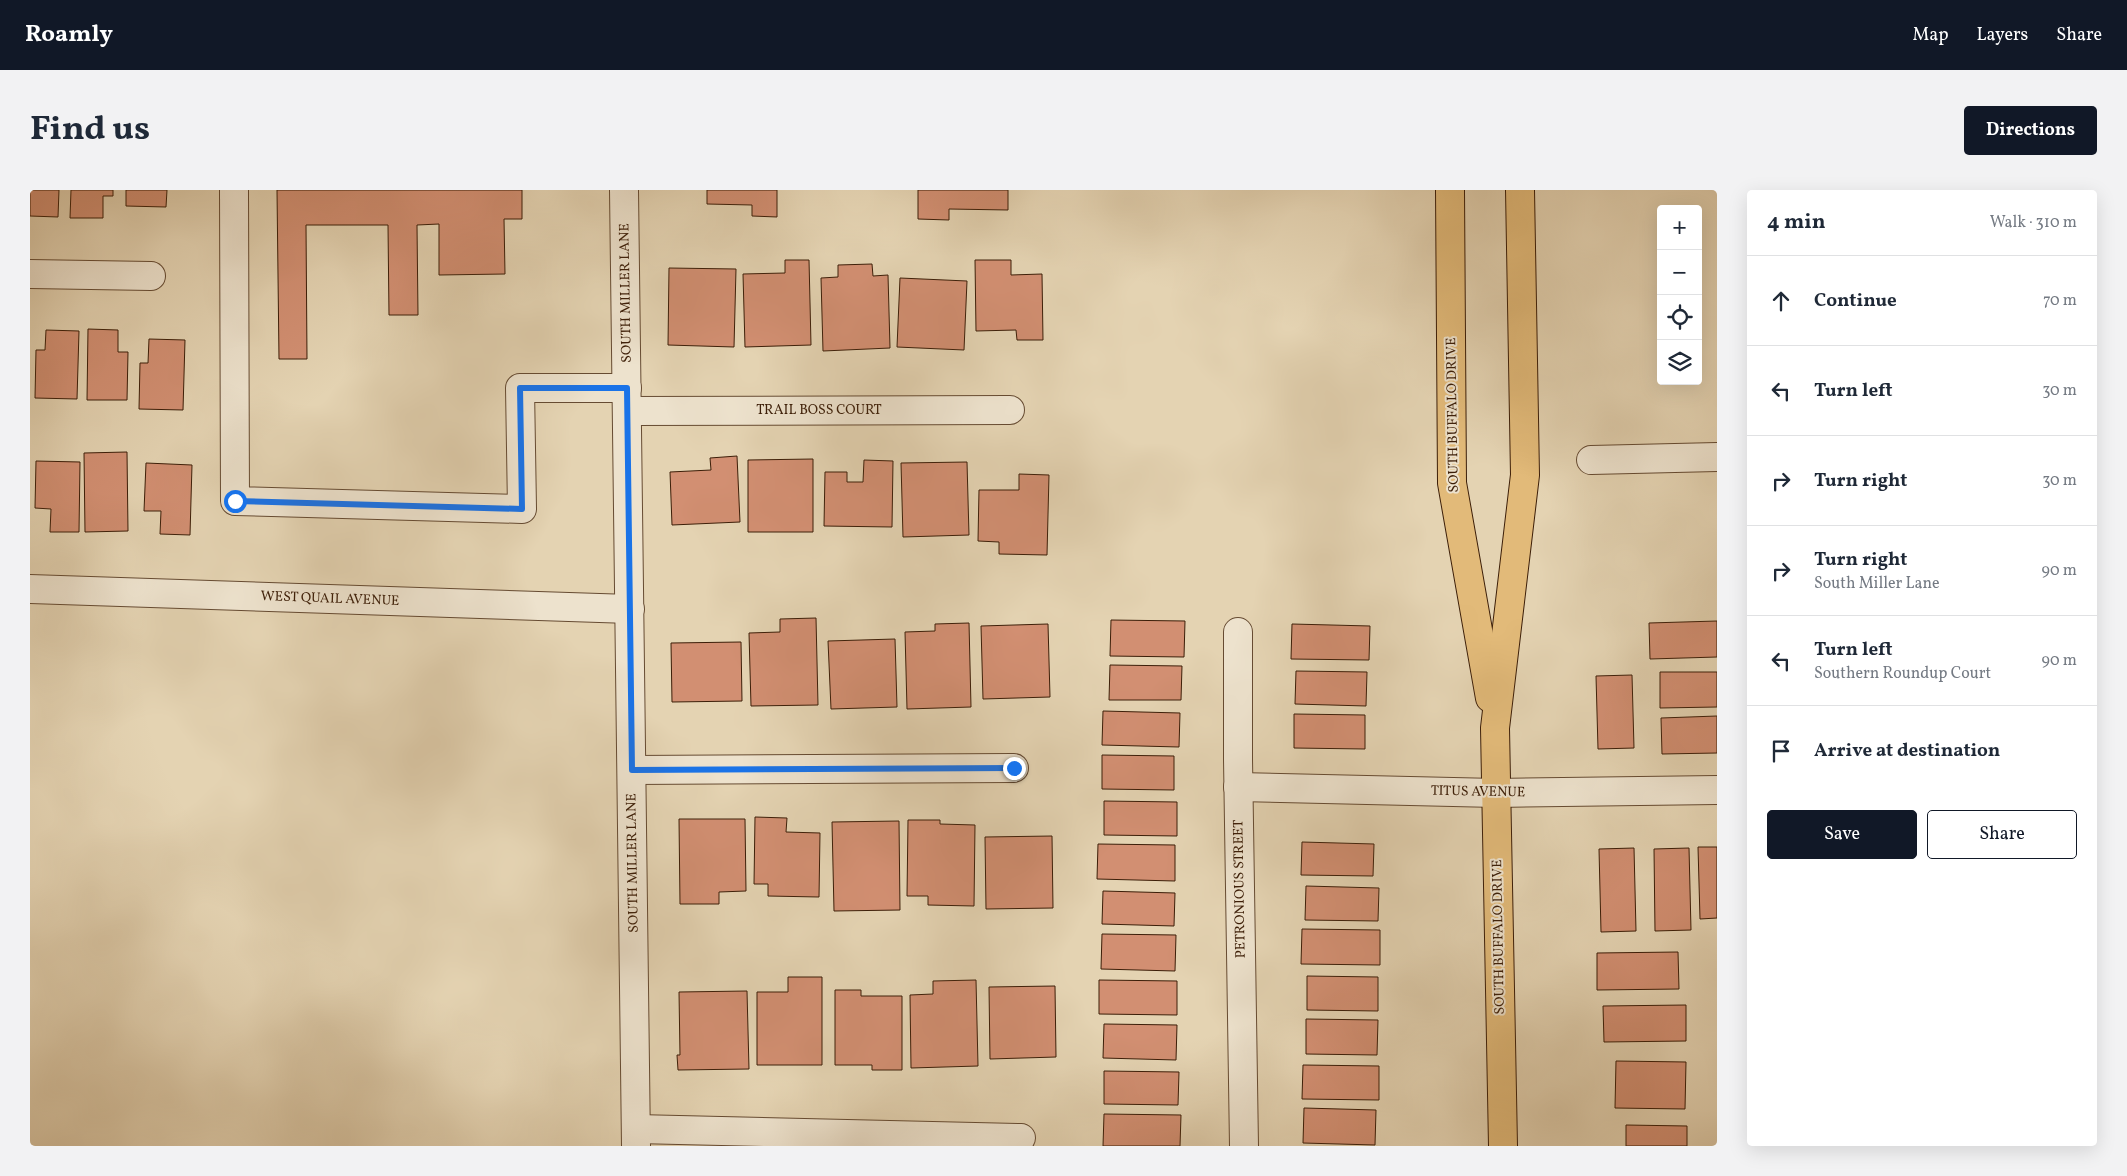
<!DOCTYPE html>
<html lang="en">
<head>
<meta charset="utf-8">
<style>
	:root { --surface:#fff; --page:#f2f2f3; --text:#1f2937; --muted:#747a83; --line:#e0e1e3; --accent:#111827 }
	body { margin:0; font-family:Vollkorn,serif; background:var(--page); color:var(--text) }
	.controls { position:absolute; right:15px; top:15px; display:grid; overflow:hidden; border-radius:5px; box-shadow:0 5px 20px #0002 }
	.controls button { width:45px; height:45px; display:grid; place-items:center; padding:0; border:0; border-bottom:1px solid var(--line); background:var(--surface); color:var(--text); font:25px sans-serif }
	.stop { position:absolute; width:15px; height:15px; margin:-11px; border:4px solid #1a73e8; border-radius:50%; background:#fff }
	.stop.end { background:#1a73e8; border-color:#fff; box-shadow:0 1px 5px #0008 }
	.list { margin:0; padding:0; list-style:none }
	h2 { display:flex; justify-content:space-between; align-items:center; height:65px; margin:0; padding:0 20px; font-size:21px }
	h2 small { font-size:16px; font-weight:400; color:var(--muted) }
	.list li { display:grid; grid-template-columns:32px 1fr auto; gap:15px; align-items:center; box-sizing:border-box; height:90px; padding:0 20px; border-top:1px solid var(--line) }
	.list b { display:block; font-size:19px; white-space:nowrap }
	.list p { margin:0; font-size:16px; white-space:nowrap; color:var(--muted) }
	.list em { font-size:16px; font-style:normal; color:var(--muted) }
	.actions { display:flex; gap:10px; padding:15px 20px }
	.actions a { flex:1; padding:11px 0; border:1px solid var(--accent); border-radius:5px; text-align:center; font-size:18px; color:var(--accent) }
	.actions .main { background:var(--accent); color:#fff }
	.icon { flex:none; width:28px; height:28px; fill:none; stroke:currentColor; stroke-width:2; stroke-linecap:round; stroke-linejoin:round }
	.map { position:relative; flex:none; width:1687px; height:956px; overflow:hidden; border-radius:5px }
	header { display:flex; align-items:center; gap:30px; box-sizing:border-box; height:70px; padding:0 25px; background:var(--accent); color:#fff }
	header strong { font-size:24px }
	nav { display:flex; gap:28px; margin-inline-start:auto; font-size:18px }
	.intro { display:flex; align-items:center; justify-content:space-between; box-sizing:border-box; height:120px; padding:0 30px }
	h1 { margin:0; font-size:35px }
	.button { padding:12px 22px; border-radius:5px; background:var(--accent); color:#fff; font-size:18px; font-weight:700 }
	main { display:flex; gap:30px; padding:0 30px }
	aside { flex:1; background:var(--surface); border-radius:5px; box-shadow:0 5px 20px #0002 }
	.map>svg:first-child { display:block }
	.building { fill:#d28f72; stroke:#3c1e08 }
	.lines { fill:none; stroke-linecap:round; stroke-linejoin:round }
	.minor-casing { stroke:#664b32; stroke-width:30 }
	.major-casing { stroke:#3c1e08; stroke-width:30 }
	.minor { stroke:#ede2cd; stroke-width:28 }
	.major { stroke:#e2ba79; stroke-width:28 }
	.route { stroke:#1a73e8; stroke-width:6 }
	.labels { text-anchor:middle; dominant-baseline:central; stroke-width:4; stroke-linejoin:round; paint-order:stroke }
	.street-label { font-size:14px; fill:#3c1e08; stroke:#ede2cd }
</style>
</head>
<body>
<header>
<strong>Roamly</strong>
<nav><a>Map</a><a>Layers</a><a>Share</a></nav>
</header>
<div class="intro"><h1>Find us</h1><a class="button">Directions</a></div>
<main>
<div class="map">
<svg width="1687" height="956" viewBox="0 0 1687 956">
	<rect width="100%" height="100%" fill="#e4d3b2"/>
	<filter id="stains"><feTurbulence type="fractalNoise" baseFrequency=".004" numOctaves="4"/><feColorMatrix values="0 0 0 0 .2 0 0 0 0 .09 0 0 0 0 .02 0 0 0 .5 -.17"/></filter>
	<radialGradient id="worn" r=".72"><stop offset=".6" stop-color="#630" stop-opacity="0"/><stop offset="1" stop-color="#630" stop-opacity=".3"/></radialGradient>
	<g class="building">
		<polygon points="0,0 29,0 28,27 0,26"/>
		<polygon points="41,0 83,0 83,6 73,6 73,28 40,28"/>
		<polygon points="96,0 137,0 136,17 96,16"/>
		<polygon points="247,0 492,0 492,29 474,29 475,84 409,85 409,34 387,35 388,125 359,125 358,35 276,35 277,169 249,169"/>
		<polygon points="677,0 747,0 747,27 722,26 722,15 677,14"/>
		<polygon points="888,0 978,0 978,20 919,19 919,30 888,29"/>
		<polygon points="755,70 779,70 781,155 715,157 713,84 755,83"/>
		<polygon points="945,70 981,70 981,85 1012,84 1013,150 987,150 986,140 946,141"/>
		<polygon points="842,74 843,86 858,85 860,158 793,161 791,88 808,87 808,75"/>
		<polygon points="639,78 706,79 704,157 638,155"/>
		<polygon points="870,88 937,91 934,160 867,157"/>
		<polygon points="58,139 88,140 88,162 98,162 97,210 57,210"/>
		<polygon points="16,140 49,141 47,209 5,208 6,160 15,160"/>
		<polygon points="119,149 155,150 153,220 109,219 110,173 118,173"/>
		<polygon points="97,262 98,341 55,342 54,263"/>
		<polygon points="707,266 710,332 642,335 640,282 681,280 680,268"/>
		<polygon points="783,269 783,342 718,342 718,270"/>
		<polygon points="834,270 863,271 862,337 794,336 795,282 817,282 817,292 833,292"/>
		<polygon points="6,271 50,272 49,342 20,342 21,319 5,318"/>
		<polygon points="937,272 939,345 873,347 871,273"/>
		<polygon points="116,273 162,275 160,345 130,344 131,321 114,321"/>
		<polygon points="989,284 1019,285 1017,365 969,364 969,352 948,351 949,300 989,300"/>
		<polygon points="786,428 788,515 721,516 719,443 750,442 750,429"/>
		<polygon points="1081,430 1155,431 1154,467 1080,466"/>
		<polygon points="1687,431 1687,467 1620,469 1619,433"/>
		<polygon points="939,433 941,517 877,519 875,442 905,441 905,434"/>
		<polygon points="1018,434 1020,507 953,509 951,436"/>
		<polygon points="1262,434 1340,436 1339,470 1261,469"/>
		<polygon points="865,449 867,517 801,519 798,451"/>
		<polygon points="711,452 712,511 642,512 641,453"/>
		<polygon points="1080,475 1152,476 1151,510 1079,510"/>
		<polygon points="1266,481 1337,482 1336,516 1265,514"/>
		<polygon points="1630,482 1687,482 1687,517 1630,518"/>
		<polygon points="1602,485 1604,558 1568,559 1566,486"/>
		<polygon points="1073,521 1150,523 1149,557 1072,555"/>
		<polygon points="1264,524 1335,525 1335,559 1264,558"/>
		<polygon points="1687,526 1687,563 1632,564 1631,528"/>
		<polygon points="1072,565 1144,566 1144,600 1072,599"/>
		<polygon points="1074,611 1147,612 1147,646 1074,645"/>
		<polygon points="725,627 757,628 756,642 790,643 789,707 738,706 738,694 724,694"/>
		<polygon points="649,629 715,629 716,701 689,702 689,714 650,714"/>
		<polygon points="878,630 910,630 910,634 945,635 944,716 898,715 898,706 877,706"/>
		<polygon points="869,631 870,720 804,721 802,632"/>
		<polygon points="1022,646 1023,718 956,719 955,647"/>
		<polygon points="1272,652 1344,654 1343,686 1271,685"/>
		<polygon points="1068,654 1145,655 1145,691 1067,689"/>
		<polygon points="1668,657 1687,657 1687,728 1670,729"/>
		<polygon points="1604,658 1606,741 1571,742 1569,659"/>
		<polygon points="1659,658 1661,740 1625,741 1624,659"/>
		<polygon points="1276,696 1349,698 1348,731 1275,730"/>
		<polygon points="1073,701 1145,703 1144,736 1072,734"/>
		<polygon points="1272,739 1350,740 1350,775 1271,774"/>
		<polygon points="1072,744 1146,745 1145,781 1071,779"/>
		<polygon points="1648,762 1649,799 1567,800 1567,763"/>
		<polygon points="1277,786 1348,787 1348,821 1277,820"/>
		<polygon points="758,787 792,787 792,875 727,875 727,802 758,802"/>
		<polygon points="946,790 948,876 881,878 880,805 903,804 903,791"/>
		<polygon points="1069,790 1147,791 1147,825 1069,824"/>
		<polygon points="1025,796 1026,867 960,869 959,797"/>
		<polygon points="805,800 831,800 831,806 872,806 872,880 842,880 842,875 805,875"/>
		<polygon points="717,801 719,879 648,880 647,865 650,865 649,802"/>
		<polygon points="1656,815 1656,851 1574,852 1573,816"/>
		<polygon points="1276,829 1348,830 1347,865 1276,864"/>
		<polygon points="1074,834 1147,835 1146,870 1073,868"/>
		<polygon points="1586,871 1656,872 1655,919 1585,918"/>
		<polygon points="1273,875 1349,876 1349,910 1272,909"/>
		<polygon points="1074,881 1149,882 1148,915 1074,914"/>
		<polygon points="1274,918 1346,920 1345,955 1273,953"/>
		<polygon points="1074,924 1151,925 1150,956 1073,956"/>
		<polygon points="1596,935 1657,936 1657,956 1596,956"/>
	</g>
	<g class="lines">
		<g class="minor-casing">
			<g id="minor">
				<polyline points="204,0 205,311 492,319 490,198 597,198"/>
				<polyline points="594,0 606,956"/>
				<polyline points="0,84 121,86"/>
				<polyline points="597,221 980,220"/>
				<polyline points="1561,270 1687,267"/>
				<polyline points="0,399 600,419"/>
				<polyline points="1208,442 1208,569 1214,956"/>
				<polyline points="602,580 984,578"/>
				<polyline points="1208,597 1466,603 1687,600"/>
				<polyline points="606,939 991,948"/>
			</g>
		</g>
		<g class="major-casing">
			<g id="major">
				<polyline points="1420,0 1422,293 1460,508"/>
				<polyline points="1473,956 1465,538 1495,285 1490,0"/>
			</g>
		</g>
		<use href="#minor" class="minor"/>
		<use href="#major" class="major"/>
	</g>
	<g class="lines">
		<polyline class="route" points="205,311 492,319 490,198 597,198 602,580 984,578"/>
	</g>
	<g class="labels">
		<g class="street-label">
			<text transform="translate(596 103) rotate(-91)">SOUTH MILLER LANE</text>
			<text x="789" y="220">TRAIL BOSS COURT</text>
			<text transform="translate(1423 225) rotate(-91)">SOUTH BUFFALO DRIVE</text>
			<text transform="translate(300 409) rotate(2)">WEST QUAIL AVENUE</text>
			<text transform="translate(1448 602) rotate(1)">TITUS AVENUE</text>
			<text transform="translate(603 673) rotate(-91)">SOUTH MILLER LANE</text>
			<text transform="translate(1210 699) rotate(-91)">PETRONIOUS STREET</text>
			<text transform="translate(1469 747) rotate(-91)">SOUTH BUFFALO DRIVE</text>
		</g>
	</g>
	<rect width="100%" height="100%" filter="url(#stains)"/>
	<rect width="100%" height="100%" fill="url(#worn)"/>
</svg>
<div class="controls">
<button>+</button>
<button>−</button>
<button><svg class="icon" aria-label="locate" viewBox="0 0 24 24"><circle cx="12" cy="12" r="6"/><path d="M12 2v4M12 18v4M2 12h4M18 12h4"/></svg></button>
<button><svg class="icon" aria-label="layers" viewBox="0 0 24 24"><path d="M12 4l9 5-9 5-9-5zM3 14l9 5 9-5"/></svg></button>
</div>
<div class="stop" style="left:205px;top:311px"></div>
<div class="stop end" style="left:984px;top:578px"></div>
</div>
<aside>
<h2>4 min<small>Walk · 310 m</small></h2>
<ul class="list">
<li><svg class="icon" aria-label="ahead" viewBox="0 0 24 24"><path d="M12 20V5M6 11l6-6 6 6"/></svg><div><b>Continue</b></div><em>70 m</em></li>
<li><svg class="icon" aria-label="left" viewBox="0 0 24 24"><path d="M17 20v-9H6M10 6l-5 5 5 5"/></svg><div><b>Turn left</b></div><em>30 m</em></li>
<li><svg class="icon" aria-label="right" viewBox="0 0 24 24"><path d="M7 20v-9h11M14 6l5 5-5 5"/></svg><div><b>Turn right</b></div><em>30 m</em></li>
<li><svg class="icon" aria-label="right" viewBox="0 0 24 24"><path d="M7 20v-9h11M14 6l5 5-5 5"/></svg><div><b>Turn right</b><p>South Miller Lane</p></div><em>90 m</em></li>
<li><svg class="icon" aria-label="left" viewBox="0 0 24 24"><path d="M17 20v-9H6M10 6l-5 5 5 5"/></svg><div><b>Turn left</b><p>Southern Roundup Court</p></div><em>90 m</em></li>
<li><svg class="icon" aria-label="arrive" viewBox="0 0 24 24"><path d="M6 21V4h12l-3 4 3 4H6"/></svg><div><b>Arrive at destination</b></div></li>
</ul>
<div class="actions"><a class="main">Save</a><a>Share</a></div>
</aside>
</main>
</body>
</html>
